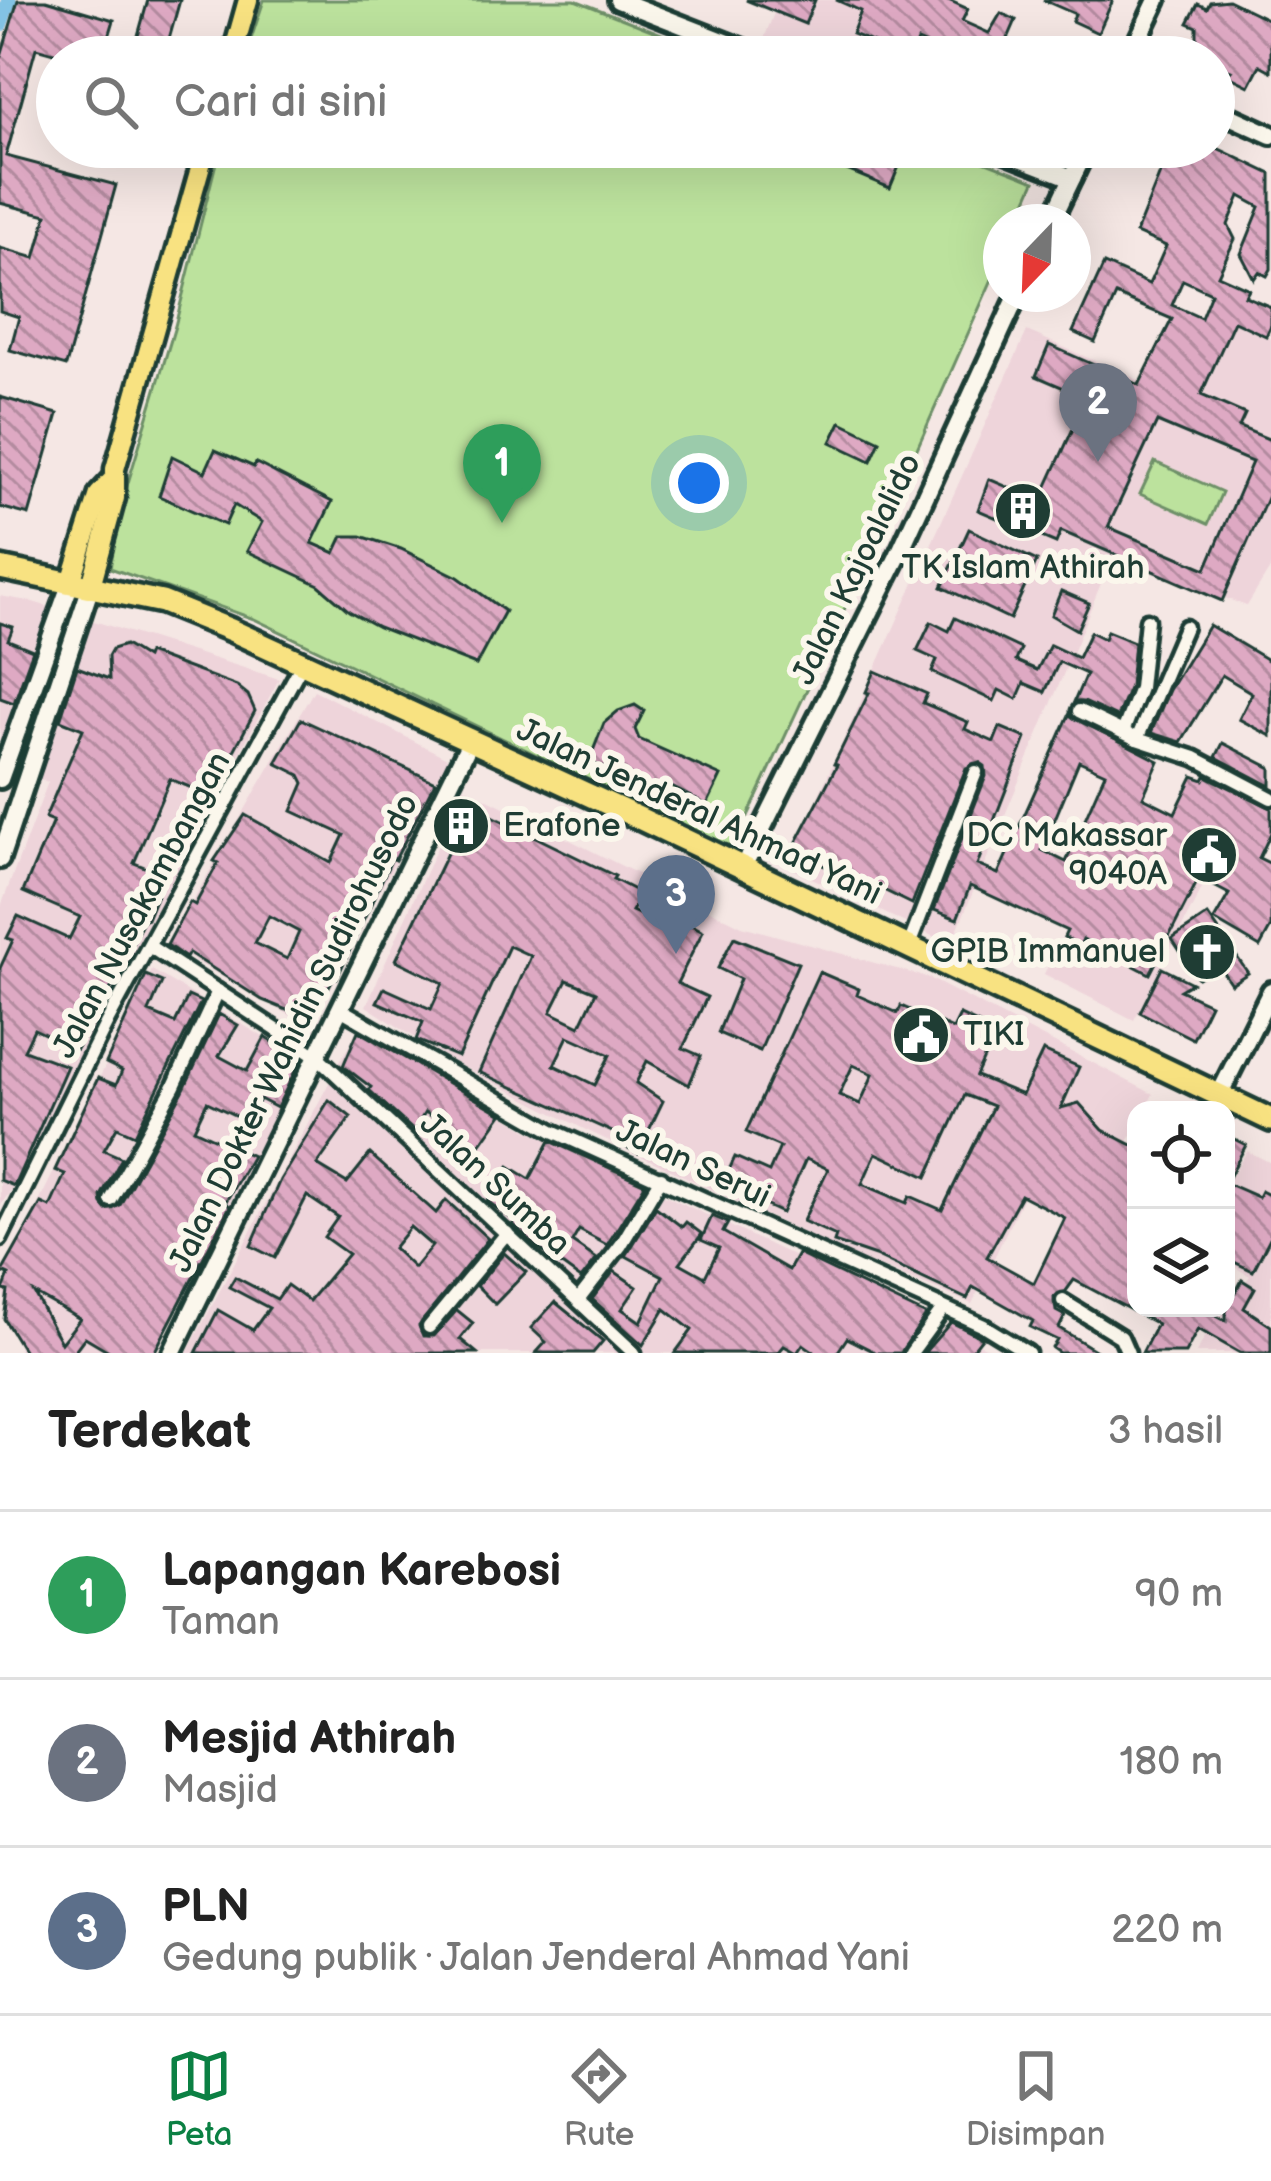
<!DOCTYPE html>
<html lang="id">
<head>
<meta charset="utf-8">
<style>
	:root { --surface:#fff; --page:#f6f6f6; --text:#222; --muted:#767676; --line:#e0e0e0; --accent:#0b8043 }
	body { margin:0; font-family:"Balsamiq Sans",sans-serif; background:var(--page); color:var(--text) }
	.controls { position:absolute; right:36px; bottom:36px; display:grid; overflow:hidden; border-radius:24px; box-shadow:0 12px 48px #0002 }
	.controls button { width:108px; height:108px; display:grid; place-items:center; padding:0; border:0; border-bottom:3px solid var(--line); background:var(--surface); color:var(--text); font:60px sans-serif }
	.compass { position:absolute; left:983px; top:204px; width:108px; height:108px; border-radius:50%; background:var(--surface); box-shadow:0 12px 48px #0002; rotate:203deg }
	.you { position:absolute; left:699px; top:483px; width:42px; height:42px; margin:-30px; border:9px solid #fff; border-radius:50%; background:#1a73e8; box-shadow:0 0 0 18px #1a73e833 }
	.badge { display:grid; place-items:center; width:78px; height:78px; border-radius:50%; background:var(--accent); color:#fff; font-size:39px; font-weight:700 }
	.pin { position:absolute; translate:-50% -99px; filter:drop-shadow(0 3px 6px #0008) }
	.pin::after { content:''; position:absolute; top:63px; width:42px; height:36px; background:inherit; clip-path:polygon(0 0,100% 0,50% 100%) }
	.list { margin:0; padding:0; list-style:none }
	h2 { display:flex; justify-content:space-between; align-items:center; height:156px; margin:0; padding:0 48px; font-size:51px }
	h2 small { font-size:39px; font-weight:400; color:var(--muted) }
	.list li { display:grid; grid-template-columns:78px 1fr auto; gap:36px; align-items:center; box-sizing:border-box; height:168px; padding:0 48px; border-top:3px solid var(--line) }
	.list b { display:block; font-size:45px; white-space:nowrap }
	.list p { margin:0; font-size:39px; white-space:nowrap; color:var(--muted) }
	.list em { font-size:39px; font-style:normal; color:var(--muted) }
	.icon { flex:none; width:66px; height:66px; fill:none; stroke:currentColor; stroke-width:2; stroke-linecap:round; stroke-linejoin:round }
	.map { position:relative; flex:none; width:1271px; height:1353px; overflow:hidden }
	.search { position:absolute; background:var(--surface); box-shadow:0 12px 48px #0002; left:36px; right:36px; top:36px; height:132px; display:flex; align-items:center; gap:30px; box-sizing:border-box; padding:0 42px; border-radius:66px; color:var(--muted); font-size:45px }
	.sheet { height:660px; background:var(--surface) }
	nav { display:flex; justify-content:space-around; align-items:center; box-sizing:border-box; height:168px; border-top:3px solid var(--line); background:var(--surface); font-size:33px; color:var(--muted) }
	nav a { display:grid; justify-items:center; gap:6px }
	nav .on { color:var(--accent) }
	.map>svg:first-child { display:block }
	.built { fill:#eed4da }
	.green { fill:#bce29d; stroke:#6e9068; stroke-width:3 }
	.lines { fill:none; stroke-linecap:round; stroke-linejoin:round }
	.canal { stroke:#83c3e4; stroke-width:15 }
	.building { fill:url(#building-back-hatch); stroke:#1f3d34; stroke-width:3; fill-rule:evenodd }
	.street-casing { stroke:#1f3d34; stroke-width:21 }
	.secondary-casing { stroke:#1f3d34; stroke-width:26 }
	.primary-casing { stroke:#1f3d34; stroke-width:27 }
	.highway-casing { stroke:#1f3d34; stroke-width:30 }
	.street { stroke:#fbf7ec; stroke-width:12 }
	.secondary { stroke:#fbf7ec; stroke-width:16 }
	.primary { stroke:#f8e281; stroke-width:18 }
	.highway { stroke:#f8e281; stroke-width:21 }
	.labels { text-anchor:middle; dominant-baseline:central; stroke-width:12; stroke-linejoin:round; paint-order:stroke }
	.poi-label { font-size:33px; fill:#1f3d34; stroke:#fbf7ec; text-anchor:start }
	.street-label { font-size:33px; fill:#1f3d34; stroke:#fbf7ec }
</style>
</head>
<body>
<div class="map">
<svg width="1271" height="1353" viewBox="0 0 1271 1353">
	<defs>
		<pattern id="building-back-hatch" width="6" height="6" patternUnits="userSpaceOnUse" patternTransform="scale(3)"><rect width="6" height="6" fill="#dea9c3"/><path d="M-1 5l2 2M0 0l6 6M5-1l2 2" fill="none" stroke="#b38b9f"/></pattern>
	</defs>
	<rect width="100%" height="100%" fill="#f5e7e4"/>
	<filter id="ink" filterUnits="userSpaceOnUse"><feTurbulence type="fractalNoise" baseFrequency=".00833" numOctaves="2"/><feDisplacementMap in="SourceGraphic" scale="24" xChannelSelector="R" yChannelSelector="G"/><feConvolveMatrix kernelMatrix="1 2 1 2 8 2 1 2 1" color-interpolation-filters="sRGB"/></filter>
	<g filter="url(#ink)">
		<g class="built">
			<polygon points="779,0 942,0 919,57 795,57 762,44"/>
			<polygon points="1205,308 1271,339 1271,567 1247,606 1112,557 951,945 787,866 1027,331 1170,394"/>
			<polygon points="0,596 33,602 279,679 86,1041 33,1159 0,1206 0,909 48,782 0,765"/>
			<polygon points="314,690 451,760 307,1025 167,945"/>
			<polygon points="464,787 742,926 929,978 1153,1094 1145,1110 1136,1110 1136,1127 1094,1205 1034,1174 972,1304 846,1253 586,1130 450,1060 366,1006"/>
			<polygon points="1095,874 1179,876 1202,888 1134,1020 1044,974"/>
			<polygon points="152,970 303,1061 153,1353 20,1353 4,1295 22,1237"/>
			<polygon points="360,1028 528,1130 998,1353 644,1353 338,1064"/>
			<polygon points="331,1079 598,1326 622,1353 187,1353"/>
			<polygon points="1247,1151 1271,1163 1271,1353 1196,1353 1214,1321 1250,1276 1226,1262 1226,1186"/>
		</g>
		<g class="green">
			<polygon points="264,0 575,0 720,57 245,57"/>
			<polygon points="220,147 948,147 1035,181 1017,222 1001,222 1001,259 872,550 734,846 722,844 254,619 110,568 124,496 175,326"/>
			<polygon points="1155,462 1222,492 1208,524 1140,494"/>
		</g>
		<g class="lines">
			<polyline class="canal" points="0,25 9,0"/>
		</g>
		<g class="building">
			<polygon points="18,0 46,0 114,20 103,57 68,57 36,48 6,156 116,185 66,366 10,350 19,317 0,311 0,248 35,258 47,215 0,203 0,59"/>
			<polygon points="148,0 180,0 164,57 132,57"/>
			<polygon points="746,0 815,0 805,24"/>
			<polygon points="836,0 948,0 968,9 962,21 989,33 1001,13 1016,20 1000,57 943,57 944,53 918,41 912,57 893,57 887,55 889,49 852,34 861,11"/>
			<polygon points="1043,0 1113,0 1098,33 1072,21 1075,14"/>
			<polygon points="1228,0 1271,21 1271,71 1260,65 1249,86 1227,75 1231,71 1214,63 1214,57 1201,57 1204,50 1197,41 1197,27 1188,23 1198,4 1207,8 1210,2"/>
			<polygon points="792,147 885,147 904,154 890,188"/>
			<path d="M1117,147H1215L1271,174V269L1267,276L1259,272L1254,279L1241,254L1260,207L1240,196L1228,225L1235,239L1218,275L1249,289L1245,296L1271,307V325L1266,336L1234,321L1201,395L1245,414L1239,427L1271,440V489L1222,601L1061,531L1056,543L978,510L989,479L1040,501L1087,398L1036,376L1049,345L1139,385L1172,319L1116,295L1095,342L1073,332L1104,264L1149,284L1166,246L1136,233L1163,166ZM1183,280L1211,293L1201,318L1172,305ZM1157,422L1252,462L1206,569L1108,527Z"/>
			<polygon points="0,397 58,414 29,515 0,507"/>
			<polygon points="841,422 880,441 871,461 831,442"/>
			<polygon points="215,450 254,467 256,463 332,502 312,543 335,553 343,536 361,536 401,549 458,577 505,611 476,665 378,627 349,611 319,585 247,551 262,522 234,505 225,525 159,496 172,456 205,472"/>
			<polygon points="969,529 1037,561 1010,619 942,587"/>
			<polygon points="1061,591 1089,603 1077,630 1051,615"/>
			<polygon points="955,618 1021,649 1016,661 1037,670 1050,645 1078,658 1090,632 1104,639 1107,631 1134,642 1130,686 1117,717 1084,702 1074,702 1086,674 1059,662 1045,692 1024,683 1017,699 999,690 994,701 932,672 937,660 917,651 931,622 949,631"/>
			<polygon points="0,623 13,627 8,640 33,650 14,703 0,698"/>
			<polygon points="1209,625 1271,662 1271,736 1239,719 1252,693 1222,675 1181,742 1151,733 1169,690"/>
			<polygon points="125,645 146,658 148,653 237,686 248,695 255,711 217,783 211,780 204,793 170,779 134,863 165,875 147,919 144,918 114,983 76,1049 34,1029 24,1050 67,1066 14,1186 0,1180 0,968 13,940 7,938 18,916 69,939 80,917 23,892 53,821 45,818 83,729 60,720 77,667 109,679 108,656 112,649"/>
			<path d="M875,671L927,694L923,703L968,722L965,729L994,742L1000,727L1026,738L977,865L998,874L1069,715L1159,761L1143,797L1175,813L1193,776L1204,780L1206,776L1271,808V833L1259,858L1271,864V927L1260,947L1214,920L1229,894L1199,878L1150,974L1083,939L1080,945L1064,937L1067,931L970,886L957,919L934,910L986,776L985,766L979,762L966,768L912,904L867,882L791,853L837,765L834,764L869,693L866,692ZM1079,761L1105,773L1066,862L1042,850Z"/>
			<polygon points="635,705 644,711 635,729 639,739 721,776 707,805 664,783 660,794 589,761 604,723 618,711"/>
			<path d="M301,719L435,782L395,860L392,858L337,978L334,977L311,1020L262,1000L189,953L186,958L167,945L190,902L195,905L218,863L214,861L245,815L331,863L344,835L292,811L304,783L300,775L276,763ZM269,916L299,932L287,959L255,943Z"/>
			<polygon points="1223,743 1271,768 1271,786 1216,757"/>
			<path d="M462,801L615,876L613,879L642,894L632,911L673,930L678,918L703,931L677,983L707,997L683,1048L701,1056L689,1085L647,1061L636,1083L663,1101L638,1153L618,1143L621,1136L479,1072L531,956L509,946L458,1057L416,1040L423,1022L377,1002L384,988L431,1009L443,983L396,960L450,847L441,843ZM567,980L596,992L580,1026L551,1012ZM568,1036L610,1055L595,1085L554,1065Z"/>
			<polygon points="1208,915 1248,973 1231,984 1218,965 1198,978 1172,939"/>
			<polygon points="734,937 798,963 760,1051 718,1033 740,979 718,968"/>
			<polygon points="1162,968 1192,983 1180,990 1210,1004 1193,1039 1140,1012"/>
			<path d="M819,972L859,989L857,995L898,1013L901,1006L953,1029L960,1015L996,1032L976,1076L1022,1095L1043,1051L1079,1067L1061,1108L1079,1103L1103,1130L1136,1147V1308H1201L1226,1321V1311L1242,1280L1255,1288L1244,1308L1271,1326V1353H1240L1198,1329L1185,1353H1142L1157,1324L1074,1280L1066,1291L1054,1297L1056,1311L1065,1316L1059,1328L1100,1353H1059L1052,1348L1057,1340L1030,1327L1033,1321L973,1287L967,1299L875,1256L834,1242L836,1236L803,1221L828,1169L806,1159L782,1213L722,1185L735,1157L769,1172L780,1147L746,1132ZM853,1065L873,1074L860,1104L839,1095ZM965,1095L993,1106L942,1210L910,1196L907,1203L862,1184L876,1153L927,1177ZM1021,1195L1065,1218L1034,1283L987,1257Z"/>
			<path d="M146,975L162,982L149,1012L175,1023L188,996L201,1002L135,1135L117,1127L104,1150L122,1158L101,1196L102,1204L107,1210L120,1205L183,1091L219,1014L238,1025L219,1056L247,1071L265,1037L301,1059L277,1108L260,1099L249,1122L207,1102L194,1129L252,1156L225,1203L230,1206L154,1353H112L85,1337L73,1353H25L4,1319L8,1291L3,1290L9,1275L2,1272L41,1203L50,1207L65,1174L55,1170L98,1078L116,1085L122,1071L106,1063ZM34,1293L80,1319L61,1343Z"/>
			<polygon points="358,1031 502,1114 467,1163 455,1156 460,1149 447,1141 453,1130 425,1112 414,1131 369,1090 371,1087 343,1066"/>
			<path d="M329,1100L351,1117L317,1165L347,1183L370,1154L436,1213L446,1200L488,1239L419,1326L423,1336H434L457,1310L473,1323L460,1339L477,1353H196L218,1310L253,1330L269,1308L229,1287L235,1277L277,1299L287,1285L309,1301L348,1254L324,1237L338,1217L307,1196L275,1258L251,1246L280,1180ZM410,1227L432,1246L414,1268L393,1248Z"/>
			<polygon points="1232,1138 1246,1145 1226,1183 1258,1197 1261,1191 1271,1196 1271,1236 1253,1271 1226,1258 1226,1150"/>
			<polygon points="550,1141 645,1184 607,1245 579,1230 572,1242 597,1259 581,1279 534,1245 513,1224 515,1221 487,1201 509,1166 530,1179"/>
			<polygon points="656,1207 682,1227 686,1222 702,1234 680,1263 705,1277 719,1248 701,1240 712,1216 728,1223 723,1232 789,1270 798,1254 926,1315 901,1353 877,1353 847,1338 837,1353 816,1353 803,1344 797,1353 784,1346 778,1353 675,1353 692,1330 665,1309 643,1345 592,1299 614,1271 637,1287 622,1309 641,1322 663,1276 626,1256"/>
			<polygon points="504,1253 526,1272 495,1304 477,1286"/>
			<polygon points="555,1302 603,1341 593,1353 536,1353 546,1342 531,1328"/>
			<polygon points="951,1322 982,1338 970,1353 924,1353"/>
		</g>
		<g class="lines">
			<g class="street-casing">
				<g id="street">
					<polyline points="1079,711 1137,739 1195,758 1271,798"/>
					<polyline points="1123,732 1140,688 1147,620"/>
					<polyline points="1137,739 1185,627"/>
					<polyline points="149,946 318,1057 634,1353"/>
					<polyline points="908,948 976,772"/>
					<polyline points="342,1010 553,1131 984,1326 1028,1353"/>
					<polyline points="111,1200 174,1086 218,991"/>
					<polyline points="0,1239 107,1022 303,662"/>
					<polyline points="579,1299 621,1245 661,1178"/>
					<polyline points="1063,1301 1121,1337 1128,1353"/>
					<polyline points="429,1327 507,1233"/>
					<polyline points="911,1353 943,1309"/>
				</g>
			</g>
			<g class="secondary-casing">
				<g id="secondary">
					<polyline points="618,0 764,57"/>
					<polyline points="1130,57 1157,0"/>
					<polyline points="1214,109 1271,135"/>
					<polyline points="992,147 1072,178"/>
					<polyline points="1051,222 1087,147"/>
					<polyline points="0,779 71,582"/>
					<polyline points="0,859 91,586"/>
					<polyline points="743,867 897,558 1018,294"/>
					<polyline points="1219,1095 1271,991"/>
					<polyline points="172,1353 471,740"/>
				</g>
			</g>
			<g class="primary-casing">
				<g id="primary">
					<polyline points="232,57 248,0"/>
					<polyline points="71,582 99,494 112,480"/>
					<polyline points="91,586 115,498 115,469 206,147"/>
				</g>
			</g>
			<g class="highway-casing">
				<polyline id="highway" points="0,568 162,602 231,630 641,819 1271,1120"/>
			</g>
			<use href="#street" class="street"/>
			<use href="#secondary" class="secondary"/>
			<use href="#primary" class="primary"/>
			<use href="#highway" class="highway"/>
		</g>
	</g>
	<defs>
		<g id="building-disc" transform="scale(3)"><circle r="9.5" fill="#1f3d34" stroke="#fbf7ec"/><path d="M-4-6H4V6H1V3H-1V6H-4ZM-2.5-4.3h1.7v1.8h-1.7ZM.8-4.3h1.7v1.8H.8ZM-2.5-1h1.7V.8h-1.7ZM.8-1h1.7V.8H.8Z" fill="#fff"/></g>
		<g id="civic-disc" transform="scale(3)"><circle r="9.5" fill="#1f3d34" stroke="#fbf7ec"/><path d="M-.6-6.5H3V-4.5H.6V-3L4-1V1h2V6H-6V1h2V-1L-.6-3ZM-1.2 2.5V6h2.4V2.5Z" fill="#fff"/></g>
		<g id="church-disc" transform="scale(3)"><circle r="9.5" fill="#1f3d34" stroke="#fbf7ec"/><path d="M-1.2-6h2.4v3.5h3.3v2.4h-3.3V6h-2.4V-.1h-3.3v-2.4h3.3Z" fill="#fff"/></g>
	</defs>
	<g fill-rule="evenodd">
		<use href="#building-disc" x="1023" y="511"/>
		<use href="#building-disc" x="461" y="826"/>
		<use href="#civic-disc" x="1209" y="855"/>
		<use href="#church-disc" x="1207" y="952"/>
		<use href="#civic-disc" x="921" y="1035"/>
	</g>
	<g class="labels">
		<g class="poi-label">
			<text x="1023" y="568" text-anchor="middle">TK Islam Athirah</text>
			<text x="503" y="826">Erafone</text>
			<text x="1167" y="836" text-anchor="end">DC Makassar<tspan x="1167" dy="38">9040A</tspan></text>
			<text x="1165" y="952" text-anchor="end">GPIB Immanuel</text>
			<text x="963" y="1035">TIKI</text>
		</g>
		<g class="street-label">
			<text transform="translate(857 569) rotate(-64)">Jalan Kajoalalido</text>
			<text transform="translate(699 812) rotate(25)">Jalan Jenderal Ahmad Yani</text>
			<text transform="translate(142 905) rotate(-62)">Jalan Nusakambangan</text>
			<text transform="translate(294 1033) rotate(-64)">Jalan Dokter Wahidin Sudirohusodo</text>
			<text transform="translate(693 1164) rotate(25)">Jalan Serui</text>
			<text transform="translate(495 1184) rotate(43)">Jalan Sumba</text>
		</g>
	</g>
</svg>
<div class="controls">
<button><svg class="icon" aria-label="locate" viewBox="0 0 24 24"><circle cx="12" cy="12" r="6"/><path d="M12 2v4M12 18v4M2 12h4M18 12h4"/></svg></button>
<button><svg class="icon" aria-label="layers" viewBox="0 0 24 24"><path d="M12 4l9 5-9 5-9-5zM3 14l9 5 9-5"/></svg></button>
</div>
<svg class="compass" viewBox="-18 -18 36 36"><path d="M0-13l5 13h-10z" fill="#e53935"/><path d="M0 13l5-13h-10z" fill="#767676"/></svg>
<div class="you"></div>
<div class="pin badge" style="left:502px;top:523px;background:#2e9e5b">1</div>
<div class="pin badge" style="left:1098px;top:462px;background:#6b7280">2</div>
<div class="pin badge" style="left:676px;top:954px;background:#5c6f8a">3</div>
<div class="search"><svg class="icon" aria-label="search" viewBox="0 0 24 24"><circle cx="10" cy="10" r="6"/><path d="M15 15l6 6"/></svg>Cari di sini</div>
</div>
<section class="sheet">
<h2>Terdekat<small>3 hasil</small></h2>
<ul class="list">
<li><span class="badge" style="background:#2e9e5b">1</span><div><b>Lapangan Karebosi</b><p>Taman</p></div><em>90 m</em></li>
<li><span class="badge" style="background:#6b7280">2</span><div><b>Mesjid Athirah</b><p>Masjid</p></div><em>180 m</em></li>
<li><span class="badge" style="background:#5c6f8a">3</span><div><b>PLN</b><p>Gedung publik · Jalan Jenderal Ahmad Yani</p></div><em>220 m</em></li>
</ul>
</section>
<nav>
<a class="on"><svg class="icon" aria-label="map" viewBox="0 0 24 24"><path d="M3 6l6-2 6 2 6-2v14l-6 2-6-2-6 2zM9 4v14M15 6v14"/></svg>Peta</a>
<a><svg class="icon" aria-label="directions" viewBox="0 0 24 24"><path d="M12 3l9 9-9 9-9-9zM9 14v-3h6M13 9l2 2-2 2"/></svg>Rute</a>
<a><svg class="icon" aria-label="saved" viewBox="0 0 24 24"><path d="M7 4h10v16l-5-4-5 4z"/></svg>Disimpan</a>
</nav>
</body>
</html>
